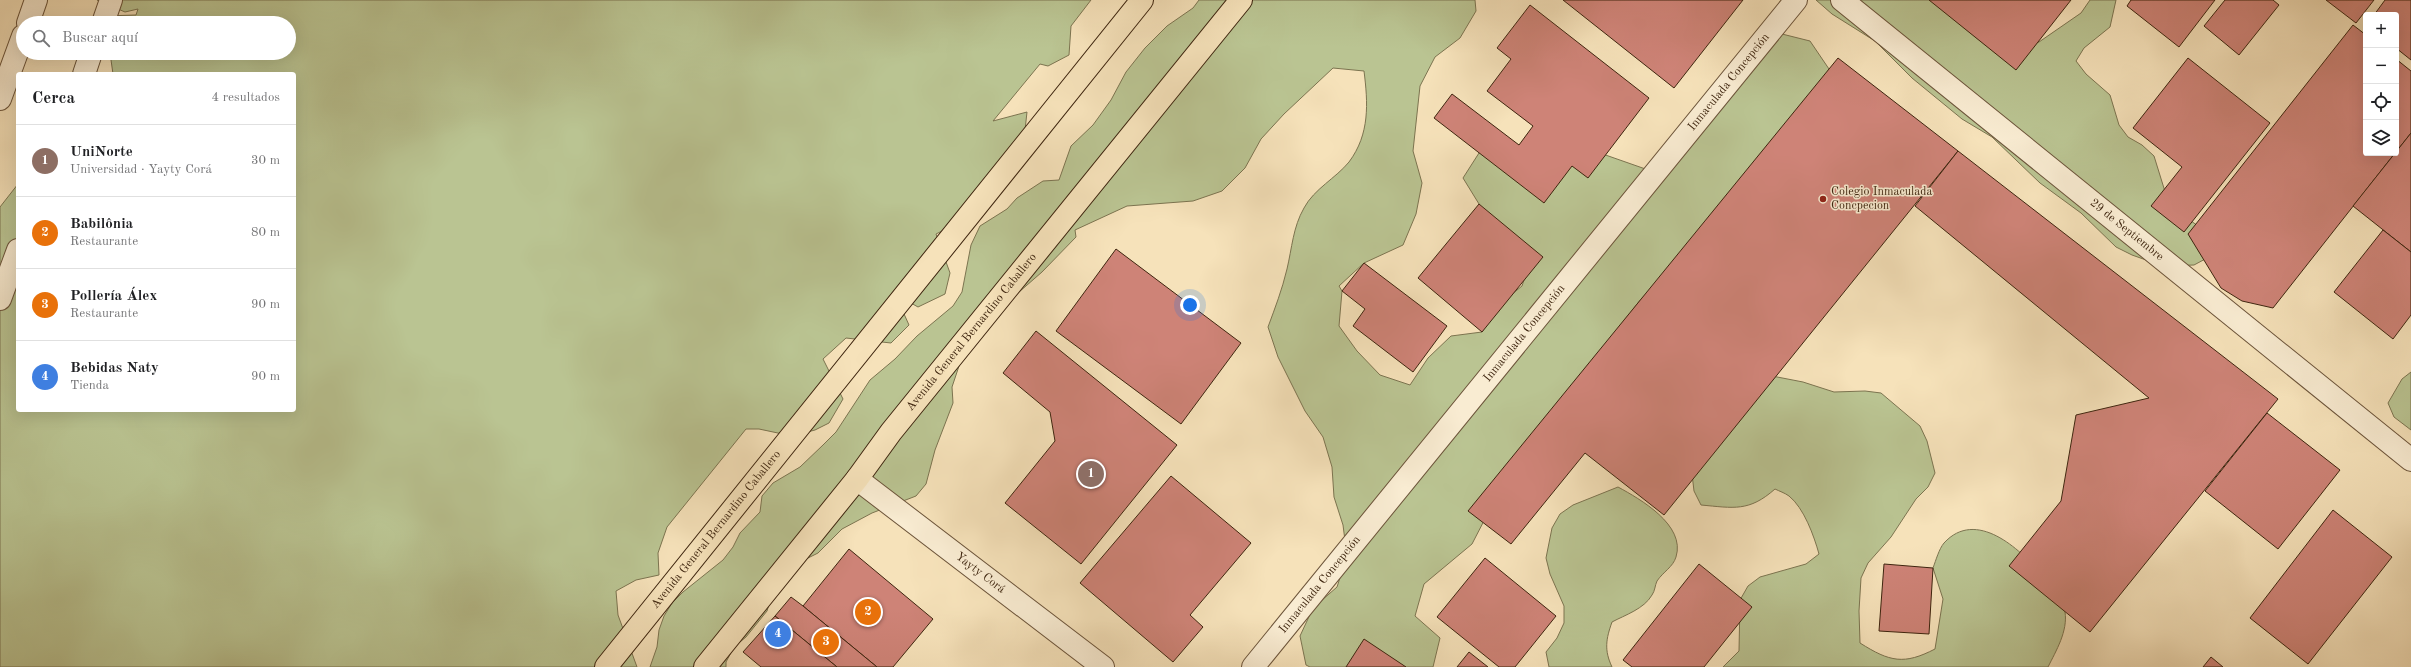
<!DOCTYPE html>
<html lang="es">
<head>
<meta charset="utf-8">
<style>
	:root { --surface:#fff; --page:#f2f2f2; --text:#202124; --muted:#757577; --line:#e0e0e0; --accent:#8f2418 }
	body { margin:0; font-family:"Old Standard TT",serif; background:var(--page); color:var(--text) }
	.controls { position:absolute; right:12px; top:12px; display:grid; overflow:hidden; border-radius:4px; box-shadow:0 4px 16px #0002 }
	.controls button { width:36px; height:36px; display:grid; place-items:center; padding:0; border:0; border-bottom:1px solid var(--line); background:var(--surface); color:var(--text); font:20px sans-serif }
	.you { position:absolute; left:1190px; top:305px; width:14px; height:14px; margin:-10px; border:3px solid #fff; border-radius:50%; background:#1a73e8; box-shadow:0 0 0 6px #1a73e833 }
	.badge { display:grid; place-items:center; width:26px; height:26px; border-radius:50%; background:var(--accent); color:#fff; font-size:13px; font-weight:700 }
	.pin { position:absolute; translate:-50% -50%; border:2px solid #fff; box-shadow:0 1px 4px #0006 }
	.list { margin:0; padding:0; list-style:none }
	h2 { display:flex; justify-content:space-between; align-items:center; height:52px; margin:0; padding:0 16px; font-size:17px }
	h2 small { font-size:13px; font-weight:400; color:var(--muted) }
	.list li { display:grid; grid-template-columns:26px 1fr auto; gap:12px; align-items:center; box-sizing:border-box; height:72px; padding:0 16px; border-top:1px solid var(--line) }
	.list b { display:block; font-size:15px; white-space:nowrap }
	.list p { margin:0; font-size:13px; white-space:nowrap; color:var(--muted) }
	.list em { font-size:13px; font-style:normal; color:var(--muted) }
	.icon { flex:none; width:22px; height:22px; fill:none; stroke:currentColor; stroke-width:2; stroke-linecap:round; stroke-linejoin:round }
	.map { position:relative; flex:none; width:2411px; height:667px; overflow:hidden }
	.search { position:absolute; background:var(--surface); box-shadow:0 4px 16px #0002; left:16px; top:16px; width:280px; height:44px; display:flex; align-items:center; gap:10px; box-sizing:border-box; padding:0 14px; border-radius:22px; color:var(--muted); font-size:15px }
	.panel { position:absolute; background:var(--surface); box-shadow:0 4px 16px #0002; left:16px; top:72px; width:280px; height:340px; border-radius:4px }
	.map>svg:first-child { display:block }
	.green { fill:#bac492; stroke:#7c7450 }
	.building { fill:#ce8377; stroke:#3e250f }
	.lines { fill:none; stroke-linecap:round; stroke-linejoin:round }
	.minor-casing { stroke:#6c543a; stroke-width:24 }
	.tertiary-casing { stroke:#6c543a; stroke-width:24 }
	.primary-casing { stroke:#3e250f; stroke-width:24 }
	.minor { stroke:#f9ecd2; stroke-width:22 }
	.tertiary { stroke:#f9ecd2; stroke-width:22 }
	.primary { stroke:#f6e2ba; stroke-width:22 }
	.poi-dot { fill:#8f2418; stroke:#f9ecd2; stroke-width:1.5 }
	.labels { text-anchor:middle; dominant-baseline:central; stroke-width:3; stroke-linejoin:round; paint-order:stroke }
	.street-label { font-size:12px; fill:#3e250f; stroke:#f9ecd2 }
	.poi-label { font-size:12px; fill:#3e250f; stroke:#f9ecd2; text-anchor:start }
</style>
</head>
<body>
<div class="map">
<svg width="2411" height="667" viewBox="0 0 2411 667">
	<rect width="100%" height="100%" fill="#f6e2ba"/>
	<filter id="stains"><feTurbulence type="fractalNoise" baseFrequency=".005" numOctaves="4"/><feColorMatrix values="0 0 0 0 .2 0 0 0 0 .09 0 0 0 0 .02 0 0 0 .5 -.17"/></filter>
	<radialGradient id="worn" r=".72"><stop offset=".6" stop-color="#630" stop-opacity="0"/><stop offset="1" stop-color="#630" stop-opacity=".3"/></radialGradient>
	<g class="green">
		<polygon points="97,0 1091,0 1071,26 1069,55 1048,66 1040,64 993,121 1027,112 1023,148 966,219 936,234 950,273 945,294 918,307 895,294 909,325 891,343 846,338 823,359 843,399 829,423 815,430 792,436 759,429 746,429 667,527 658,553 659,575 636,580 616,591 618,615 637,667 0,667 0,207 18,184 18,410 294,410 294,74 113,74 110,53 289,53 289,23 106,23 105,16 136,15 138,9 125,12"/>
		<path d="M1199,0H1475L1476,11L1460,38L1435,57L1420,86L1413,151L1422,183L1416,214L1403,245L1364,263L1339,286L1342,291L1339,326L1357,351L1380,375L1410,385L1428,358L1451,336L1482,332L1497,306L1522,286L1532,256L1484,219L1479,204L1463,178L1479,153L1597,152L1654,172L1778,33L1810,41L1829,69L1816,98L1667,274L1641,299L1620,326L1488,513L1472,544L1424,584L1415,616L1440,638L1433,667H1310L1306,665L1300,636L1313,608L1337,587L1347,556L1343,525L1334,497L1332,467L1323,437L1305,411L1278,357L1268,327C1275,308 1282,290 1287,269C1292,248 1293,227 1304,208C1314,189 1336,178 1349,162C1370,134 1368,103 1364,71L1333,68L1284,114L1261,139L1245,168L1222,191L1193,201L1127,206L1075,230L1076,237L1042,272L1003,306L962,357L952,387L953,403L935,450L926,484L916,496L872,513L842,529L818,553L788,568L772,595L767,611L746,637L734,647L726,662V667H650L657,647L659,630L664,616L672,603L683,592L723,560L733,547L740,533L760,512L762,496L773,483L800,467L823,445L836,432L870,380L895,359L917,336L953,306L962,292L971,245L980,226L1007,209L1017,198L1043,181L1059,180L1071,146L1093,125L1111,100L1126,72L1145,48L1167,26L1193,8Z"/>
		<polygon points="1816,0 1959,0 2023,48 2039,42 2081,13 2090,0 2116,0 2110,27 2084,48 2076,61 2086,74 2110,95 2119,125 2128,137 2142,145 2154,156 2167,198 2191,221 2204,230 2209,257 2194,265 2163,266 2132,255 2116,247 2081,213 2040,183 1992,137 1962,119 1912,78 1875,41 1832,14"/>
		<polygon points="2411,372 2411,430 2394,417 2388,403 2402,379"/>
		<path d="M1772,376L1803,382L1834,392L1865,391L1881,393L1920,426L1927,441L1935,473L1928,487L1916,499L1891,537L1868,563L1861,578L1859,611L1860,643C1890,662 1904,665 1935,649L1943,599L1933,568C1936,560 1939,549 1944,543C1976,508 2020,549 2041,574C2051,586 2064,597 2065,612C2068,631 2056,651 2048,667H1723L1739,651L1740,600L1748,586L1760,577L1806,564L1819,554C1814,536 1804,508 1789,496C1785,493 1779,491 1775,489C1749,512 1734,508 1701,505L1694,491L1692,474Z"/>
		<path d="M1618,487C1640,499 1686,525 1676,557C1673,567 1663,572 1657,581C1655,585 1655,591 1652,595C1644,609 1625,615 1612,622C1606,639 1604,650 1612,667H1549L1546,652L1557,638L1564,623V606L1550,574L1546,558L1552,528L1560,514L1573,505Z"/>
	</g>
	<g class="building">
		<polygon points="1563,0 1743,0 1674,88"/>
		<polygon points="1929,0 2071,0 2016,70"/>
		<polygon points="2131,0 2215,0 2179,47 2127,6"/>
		<polygon points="2225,0 2273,0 2279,5 2239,55 2204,26"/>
		<polygon points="2326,0 2374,0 2356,23"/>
		<polygon points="2385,0 2411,0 2411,60 2396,48 2396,15 2374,15"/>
		<polygon points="1530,5 1649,98 1588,178 1572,166 1544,203 1434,118 1452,94 1519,145 1533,126 1487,91 1511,59 1497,48"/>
		<polygon points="2353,25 2366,35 2366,153 2395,153 2273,308 2242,301 2221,288 2188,234"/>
		<polygon points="1838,58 1958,151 1664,515 1585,453 1511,544 1468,511"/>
		<polygon points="2188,58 2270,123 2184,232 2151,206 2182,167 2133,128"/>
		<polygon points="2396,59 2411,71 2411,133 2396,152"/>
		<polygon points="2411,133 2411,252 2353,206"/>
		<polygon points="1958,151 2278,399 2090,632 2009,566 2061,501 2076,415 2149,398 1915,206"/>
		<polygon points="1479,204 1543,257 1482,332 1418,278"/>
		<polygon points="2383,230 2411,252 2411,315 2393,339 2334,292"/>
		<polygon points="1116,249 1241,343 1181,424 1056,331"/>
		<polygon points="1364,263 1447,326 1413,372 1353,326 1365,309 1342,291"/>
		<polygon points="1036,331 1177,445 1081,564 1005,503 1055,441 1050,412 1003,373"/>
		<polygon points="2267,413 2340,470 2278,549 2205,491"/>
		<polygon points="1171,476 1251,543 1190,615 1203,627 1173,662 1080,583"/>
		<polygon points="2333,510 2392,557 2308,664 2250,618"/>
		<polygon points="849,549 933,619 893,667 877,667 803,606"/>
		<polygon points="1485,558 1556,616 1515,667 1499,667 1437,617"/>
		<polygon points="1699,564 1752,607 1704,667 1632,667 1623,660"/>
		<polygon points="1884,564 1933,568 1929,634 1879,631"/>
		<polygon points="791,597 803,606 877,667 837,667 775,616"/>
		<polygon points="775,616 837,667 761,667 743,652"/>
		<polygon points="1364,639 1406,667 1346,667"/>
		<polygon points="1469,652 1488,667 1457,667"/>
		<polygon points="2211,657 2223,667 2203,667"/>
	</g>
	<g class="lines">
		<g class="minor-casing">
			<g id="minor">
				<path id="s1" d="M1842,0L2411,460"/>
				<path id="s2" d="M857,479L1103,667"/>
				<path id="s3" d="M1253,667L1796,0"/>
			</g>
		</g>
		<g class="tertiary-casing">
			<g id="tertiary">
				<polyline points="28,23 36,0"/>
				<polyline points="103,23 111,0"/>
				<polyline points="84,74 91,53"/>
				<polyline points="0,99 23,36"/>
				<polyline points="0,299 18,250"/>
			</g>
		</g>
		<g class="primary-casing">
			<g id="primary">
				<path id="s4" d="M606,667L1142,0"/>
				<path id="s5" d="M705,667L857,479L891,432L1241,0"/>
			</g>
		</g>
		<use href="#minor" class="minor"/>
		<use href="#tertiary" class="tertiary"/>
		<use href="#primary" class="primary"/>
	</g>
	<circle class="poi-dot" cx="1823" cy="199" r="4"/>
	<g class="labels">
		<g class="street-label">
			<text stroke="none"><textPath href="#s3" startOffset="754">Inmaculada Concepción</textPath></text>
			<text stroke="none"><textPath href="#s1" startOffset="366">29 de Septiembre</textPath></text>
			<text stroke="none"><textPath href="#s5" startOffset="428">Avenida General Bernardino Caballero</textPath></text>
			<text stroke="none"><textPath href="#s3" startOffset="430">Inmaculada Concepción</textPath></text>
			<text stroke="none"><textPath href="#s4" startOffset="176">Avenida General Bernardino Caballero</textPath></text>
			<text stroke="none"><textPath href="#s2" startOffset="155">Yayty Corá</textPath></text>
			<text stroke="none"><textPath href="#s3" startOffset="106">Inmaculada Concepción</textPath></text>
		</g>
		<g class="poi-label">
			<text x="1831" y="192">Colegio Inmaculada<tspan x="1831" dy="14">Concpecion</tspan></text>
		</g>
	</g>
	<rect width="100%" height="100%" filter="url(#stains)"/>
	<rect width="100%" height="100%" fill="url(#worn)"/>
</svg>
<div class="controls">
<button>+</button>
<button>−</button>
<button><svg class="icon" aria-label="locate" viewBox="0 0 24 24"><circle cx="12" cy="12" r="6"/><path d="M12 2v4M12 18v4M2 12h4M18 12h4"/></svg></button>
<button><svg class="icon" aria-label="layers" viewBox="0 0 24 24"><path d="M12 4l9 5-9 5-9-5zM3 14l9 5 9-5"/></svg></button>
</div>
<div class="you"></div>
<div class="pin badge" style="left:1091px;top:474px;background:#8d6e63">1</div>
<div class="pin badge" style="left:868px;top:612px;background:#e8710a">2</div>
<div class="pin badge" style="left:826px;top:642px;background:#e8710a">3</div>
<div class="pin badge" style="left:778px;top:634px;background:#3f7fe0">4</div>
<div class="search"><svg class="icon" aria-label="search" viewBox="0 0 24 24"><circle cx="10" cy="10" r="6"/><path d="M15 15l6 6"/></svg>Buscar aquí</div>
<section class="panel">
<h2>Cerca<small>4 resultados</small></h2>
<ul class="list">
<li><span class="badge" style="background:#8d6e63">1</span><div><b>UniNorte</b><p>Universidad · Yayty Corá</p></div><em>30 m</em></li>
<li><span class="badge" style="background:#e8710a">2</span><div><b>Babilônia</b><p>Restaurante</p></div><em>80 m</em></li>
<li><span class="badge" style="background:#e8710a">3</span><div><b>Pollería Álex</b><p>Restaurante</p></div><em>90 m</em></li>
<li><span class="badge" style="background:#3f7fe0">4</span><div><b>Bebidas Naty</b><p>Tienda</p></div><em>90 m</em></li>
</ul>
</section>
</div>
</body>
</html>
